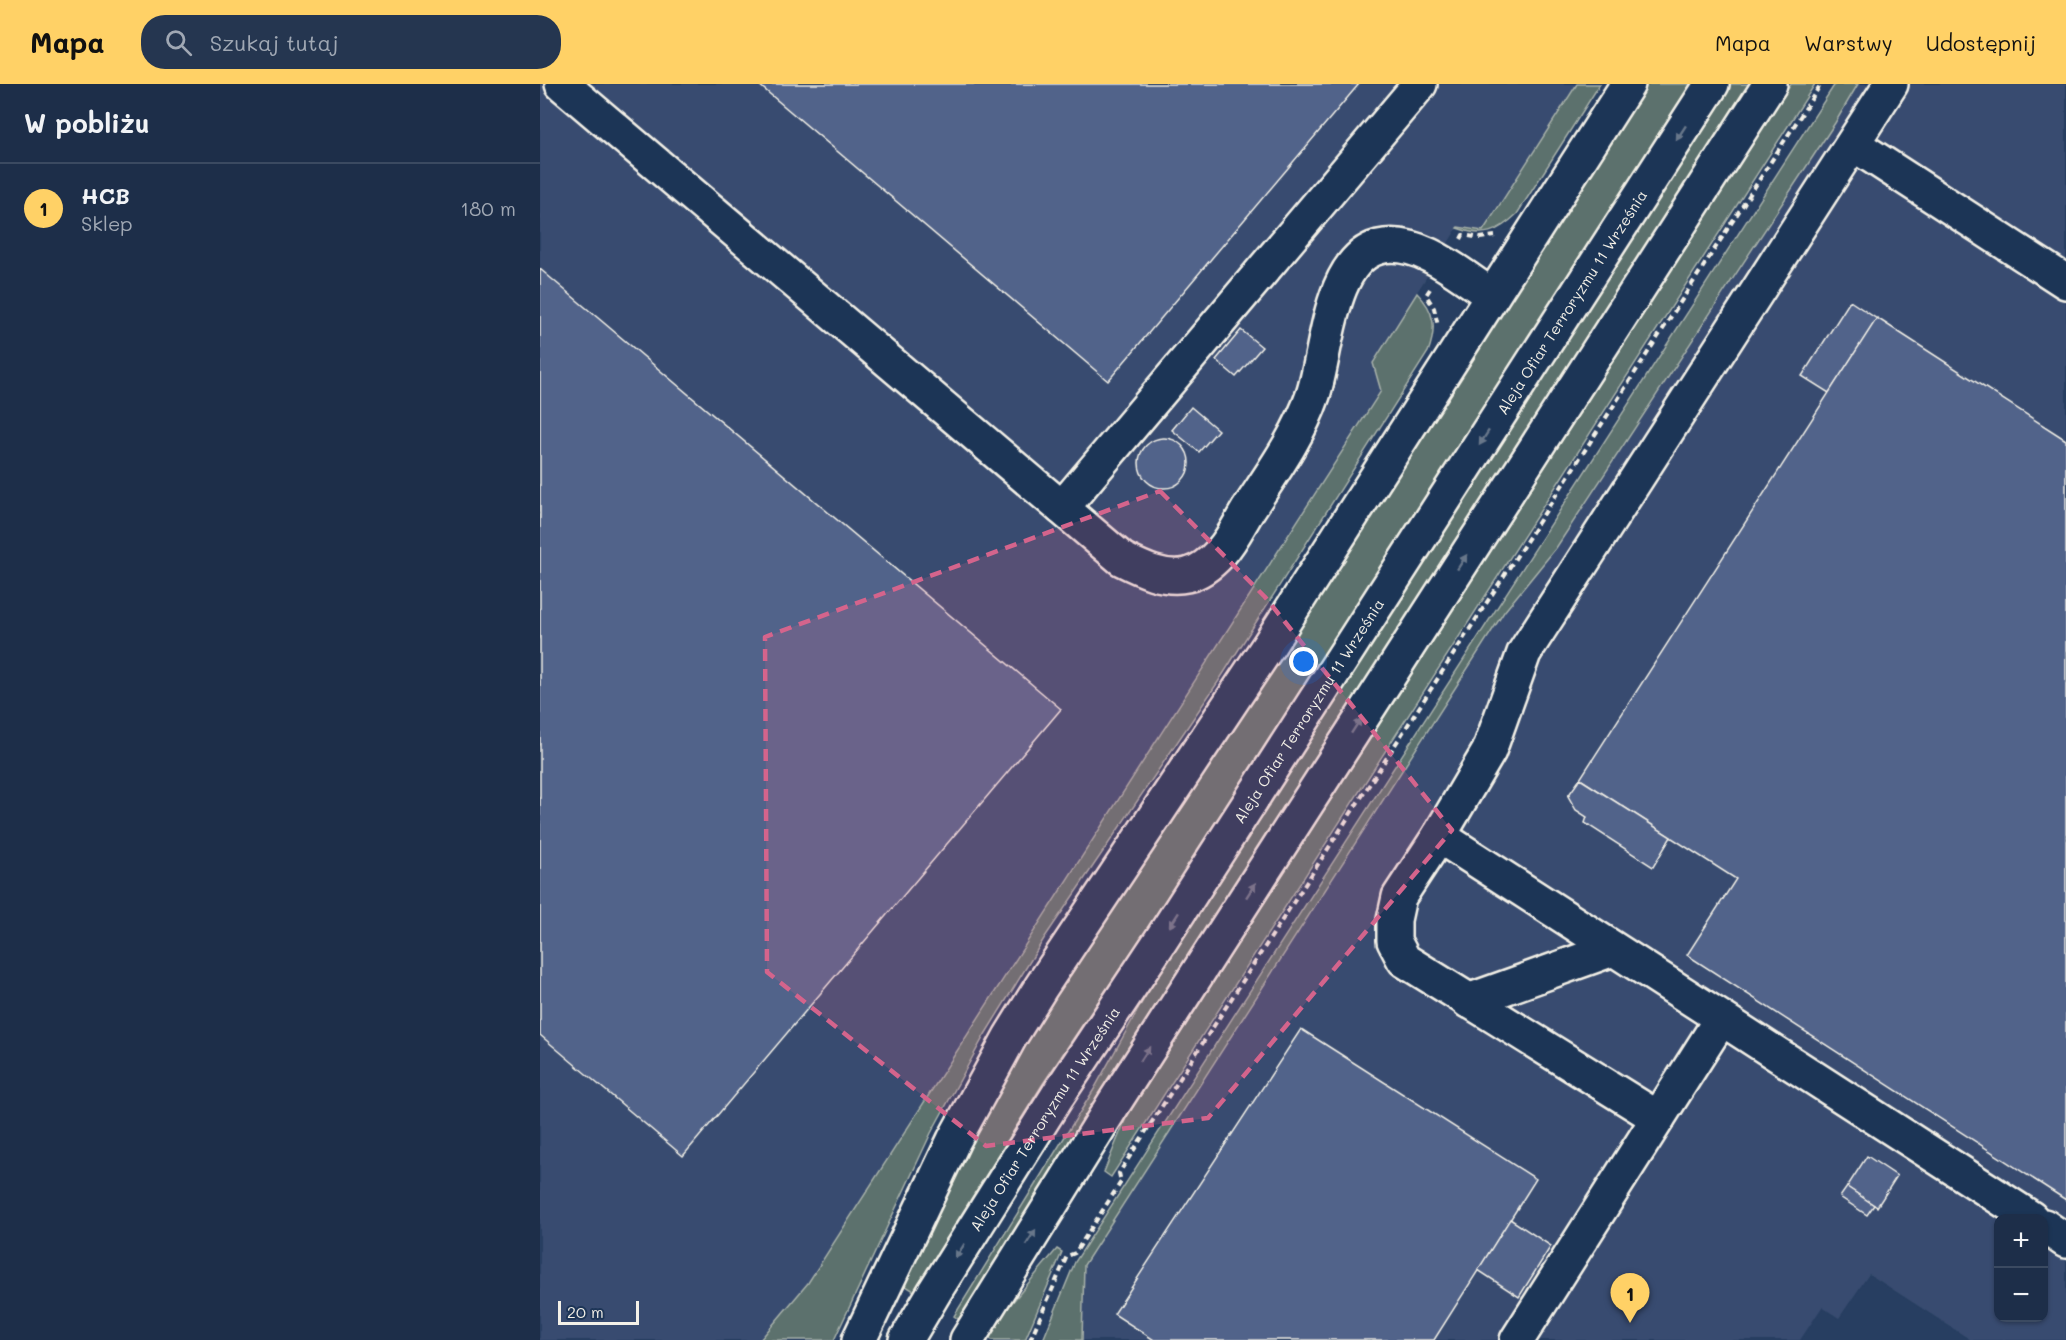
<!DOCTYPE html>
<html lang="pl">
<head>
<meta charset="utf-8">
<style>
	:root { --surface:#1d2e49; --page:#253650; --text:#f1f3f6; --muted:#a0a8b4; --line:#3b4a61; --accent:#ffd166 }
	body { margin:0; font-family:Mali,sans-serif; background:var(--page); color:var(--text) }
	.controls { position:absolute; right:18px; bottom:18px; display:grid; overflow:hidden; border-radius:12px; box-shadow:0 2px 4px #0004 }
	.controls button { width:54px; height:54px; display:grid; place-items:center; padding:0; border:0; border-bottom:2px solid var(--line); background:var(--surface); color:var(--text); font:30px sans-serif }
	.scale { position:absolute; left:18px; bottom:15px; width:81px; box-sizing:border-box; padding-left:6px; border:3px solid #f4f1e8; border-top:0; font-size:16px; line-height:21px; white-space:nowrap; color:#f4f1e8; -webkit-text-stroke:4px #1d3557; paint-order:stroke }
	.you { position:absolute; left:764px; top:578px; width:21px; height:21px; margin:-15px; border:4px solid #fff; border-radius:50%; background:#1a73e8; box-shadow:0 0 0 9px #1a73e833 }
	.badge { display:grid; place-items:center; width:39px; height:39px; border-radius:50%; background:var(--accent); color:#111; font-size:20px; font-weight:700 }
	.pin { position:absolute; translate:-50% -50px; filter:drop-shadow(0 2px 3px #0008) }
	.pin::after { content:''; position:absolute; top:32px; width:21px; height:18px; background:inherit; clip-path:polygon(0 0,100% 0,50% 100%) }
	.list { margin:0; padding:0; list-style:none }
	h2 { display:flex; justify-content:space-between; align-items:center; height:78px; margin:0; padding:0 24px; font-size:26px }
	h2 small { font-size:20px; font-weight:400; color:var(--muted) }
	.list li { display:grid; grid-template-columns:39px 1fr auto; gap:18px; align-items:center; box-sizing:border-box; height:90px; padding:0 24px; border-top:2px solid var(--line) }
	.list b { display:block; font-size:22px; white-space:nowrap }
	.list p { margin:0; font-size:20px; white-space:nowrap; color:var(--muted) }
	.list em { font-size:20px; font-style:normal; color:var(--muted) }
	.icon { flex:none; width:33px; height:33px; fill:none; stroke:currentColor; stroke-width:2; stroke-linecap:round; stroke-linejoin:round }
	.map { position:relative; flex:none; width:1526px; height:1256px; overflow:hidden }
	header { display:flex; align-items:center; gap:36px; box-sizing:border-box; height:84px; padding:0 30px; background:var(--accent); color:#111 }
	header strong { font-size:28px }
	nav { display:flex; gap:33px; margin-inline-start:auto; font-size:21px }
	.search { width:420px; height:54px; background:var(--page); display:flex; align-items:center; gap:15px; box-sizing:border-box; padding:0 21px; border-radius:24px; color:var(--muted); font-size:22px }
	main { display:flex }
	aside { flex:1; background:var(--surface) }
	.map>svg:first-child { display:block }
	.built { fill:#384c6f; fill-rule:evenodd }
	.green { fill:#5b716d; stroke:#a8b1aa; stroke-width:1.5 }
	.building { fill:#51638a; stroke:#f4f1e8; stroke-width:1.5 }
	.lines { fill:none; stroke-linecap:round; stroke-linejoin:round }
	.minor-casing { stroke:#f4f1e8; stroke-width:38 }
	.path { stroke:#f4f1e8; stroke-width:4; stroke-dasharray:6 4.5; stroke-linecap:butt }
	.minor { stroke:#1d3557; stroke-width:33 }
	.oneway { fill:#68778a }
	.marked { fill:#d4648c; fill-opacity:0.2; stroke:#d4648c; stroke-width:4.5; stroke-dasharray:12 8; stroke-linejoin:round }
	.labels { text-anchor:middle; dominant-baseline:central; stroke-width:4.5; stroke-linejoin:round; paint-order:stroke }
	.street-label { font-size:15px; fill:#f4f1e8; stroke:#1d3557 }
</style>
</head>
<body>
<header>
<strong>Mapa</strong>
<div class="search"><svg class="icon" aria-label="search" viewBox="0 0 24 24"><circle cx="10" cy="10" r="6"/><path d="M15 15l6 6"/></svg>Szukaj tutaj</div>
<nav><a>Mapa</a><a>Warstwy</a><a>Udostępnij</a></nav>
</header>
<main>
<aside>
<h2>W pobliżu<small></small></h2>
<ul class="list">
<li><span class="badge">1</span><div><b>HCB</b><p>Sklep</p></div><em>180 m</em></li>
</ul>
</aside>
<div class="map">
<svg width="1526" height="1256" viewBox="0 0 1526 1256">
	<rect width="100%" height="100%" fill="#273e61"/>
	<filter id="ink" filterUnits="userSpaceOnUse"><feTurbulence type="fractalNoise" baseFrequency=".0167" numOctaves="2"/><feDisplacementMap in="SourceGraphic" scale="12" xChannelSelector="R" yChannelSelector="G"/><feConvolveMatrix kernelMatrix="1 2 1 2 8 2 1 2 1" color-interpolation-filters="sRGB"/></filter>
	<g filter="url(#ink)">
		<g class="built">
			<polygon points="0,0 1037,0 943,147 918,143 833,278 841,307 268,1199 220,1256 0,1256"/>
			<path d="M1318,0H1526V1256H1431L1329,1190L1299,1234L1282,1223L1260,1256H542L544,1181L964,528L1016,464L1295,39ZM1458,1134H1504V1234H1458Z"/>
		</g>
		<g class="green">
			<path d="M1037,0H1060L977,130C957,149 944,154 917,144L918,143L943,147Z"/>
			<polygon points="1105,0 1151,0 607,845 502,1001 374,1207 366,1202 360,1203 452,1015 503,928 765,531"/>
			<polygon points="1189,0 1212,0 421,1237 414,1232 553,1007 626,875"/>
			<polygon points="1251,0 1275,0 571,1093 564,1088 586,1034"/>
			<polygon points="1295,0 1318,0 1295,39 1016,464 964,528 544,1181 542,1256 503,1256 535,1178"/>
			<path d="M877,209C895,227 897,244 888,268L678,598L505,853L444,952L391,1049L294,1256H220L268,1199L841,307L833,279Z"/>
			<polygon points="517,1165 522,1168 485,1256 452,1256 447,1253 470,1221"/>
		</g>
		<g class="building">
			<polygon points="218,0 819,0 568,297"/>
			<polygon points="0,185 521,625 143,1072 0,951"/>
			<polygon points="1310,217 1337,235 1289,309 1262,292"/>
			<polygon points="1337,234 1526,356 1526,1116 1147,871 1196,795 1040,695"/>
			<polygon points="701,246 722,263 696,293 676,276"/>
			<polygon points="651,323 678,346 659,368 632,346"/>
			<circle cx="624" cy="379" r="25"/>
			<polygon points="1040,695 1131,753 1113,783 1045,739 1047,733 1036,726 1028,712"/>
			<polygon points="761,945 996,1095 894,1256 614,1256 574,1230"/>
			<polygon points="1327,1072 1357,1092 1337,1123 1307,1103"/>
			<polygon points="1307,1103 1334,1121 1327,1131 1300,1113"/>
			<polygon points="970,1135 1011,1162 979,1213 938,1186"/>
		</g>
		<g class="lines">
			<g class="minor-casing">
				<g id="minor">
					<path d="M22,0L582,475C602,485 624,496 647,491C661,488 672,478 681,468C692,456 700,439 708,426C732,389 759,352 773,311C787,269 789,176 839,163C878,153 921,191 952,212"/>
					<polyline points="1313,60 1526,198"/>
					<polyline points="522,424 880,0"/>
					<polyline points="899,752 1491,1134"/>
					<polyline points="928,917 1073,865"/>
					<polyline points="1118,1034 864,876 854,857 854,836 859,813 899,752 949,667 984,569 1351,0"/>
					<polyline points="1504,1142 1526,1157"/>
					<polyline points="319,1256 414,1056 470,953 501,903 729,561 1088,0"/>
					<path id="s1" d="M366,1256L395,1207L518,1011L621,856L1172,0"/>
					<polyline points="427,1256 574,1019 1230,0"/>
					<polyline points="977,1256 1181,935"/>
				</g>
			</g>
			<g class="path">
				<polyline points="921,155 923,151 940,154 955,152"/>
				<polyline points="890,205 886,211 894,224 898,242"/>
				<polyline points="490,1256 527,1172 535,1169 581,1098 579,1089 1281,0"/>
			</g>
			<use href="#minor" class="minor"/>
		</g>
		<defs><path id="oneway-solid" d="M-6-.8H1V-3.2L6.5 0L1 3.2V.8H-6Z" transform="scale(1.5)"/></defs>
		<g class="oneway">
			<use href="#oneway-solid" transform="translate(1141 49) rotate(123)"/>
			<use href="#oneway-solid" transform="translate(944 354) rotate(123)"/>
			<use href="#oneway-solid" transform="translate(922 478) rotate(-57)"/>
			<use href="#oneway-solid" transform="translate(816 642) rotate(-57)"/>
			<use href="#oneway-solid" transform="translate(711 806) rotate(-57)"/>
			<use href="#oneway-solid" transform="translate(634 836) rotate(123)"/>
			<use href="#oneway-solid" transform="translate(605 970) rotate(-57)"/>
			<use href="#oneway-solid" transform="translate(491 1153) rotate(-58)"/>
			<use href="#oneway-solid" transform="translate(420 1167) rotate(122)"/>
		</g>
	</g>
	<path class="marked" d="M620,407L725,513L912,746L668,1034L446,1062L227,888L225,553Z"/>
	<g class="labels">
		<g class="street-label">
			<text stroke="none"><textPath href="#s1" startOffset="1233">Aleja Ofiar Terroryzmu 11 Września</textPath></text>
			<text stroke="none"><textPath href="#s1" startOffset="747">Aleja Ofiar Terroryzmu 11 Września</textPath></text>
			<text stroke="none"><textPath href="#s1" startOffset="261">Aleja Ofiar Terroryzmu 11 Września</textPath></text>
		</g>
	</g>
</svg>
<div class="controls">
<button>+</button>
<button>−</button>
</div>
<div class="scale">20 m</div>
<div class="you"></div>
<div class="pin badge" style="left:1090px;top:1239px">1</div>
</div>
</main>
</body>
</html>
